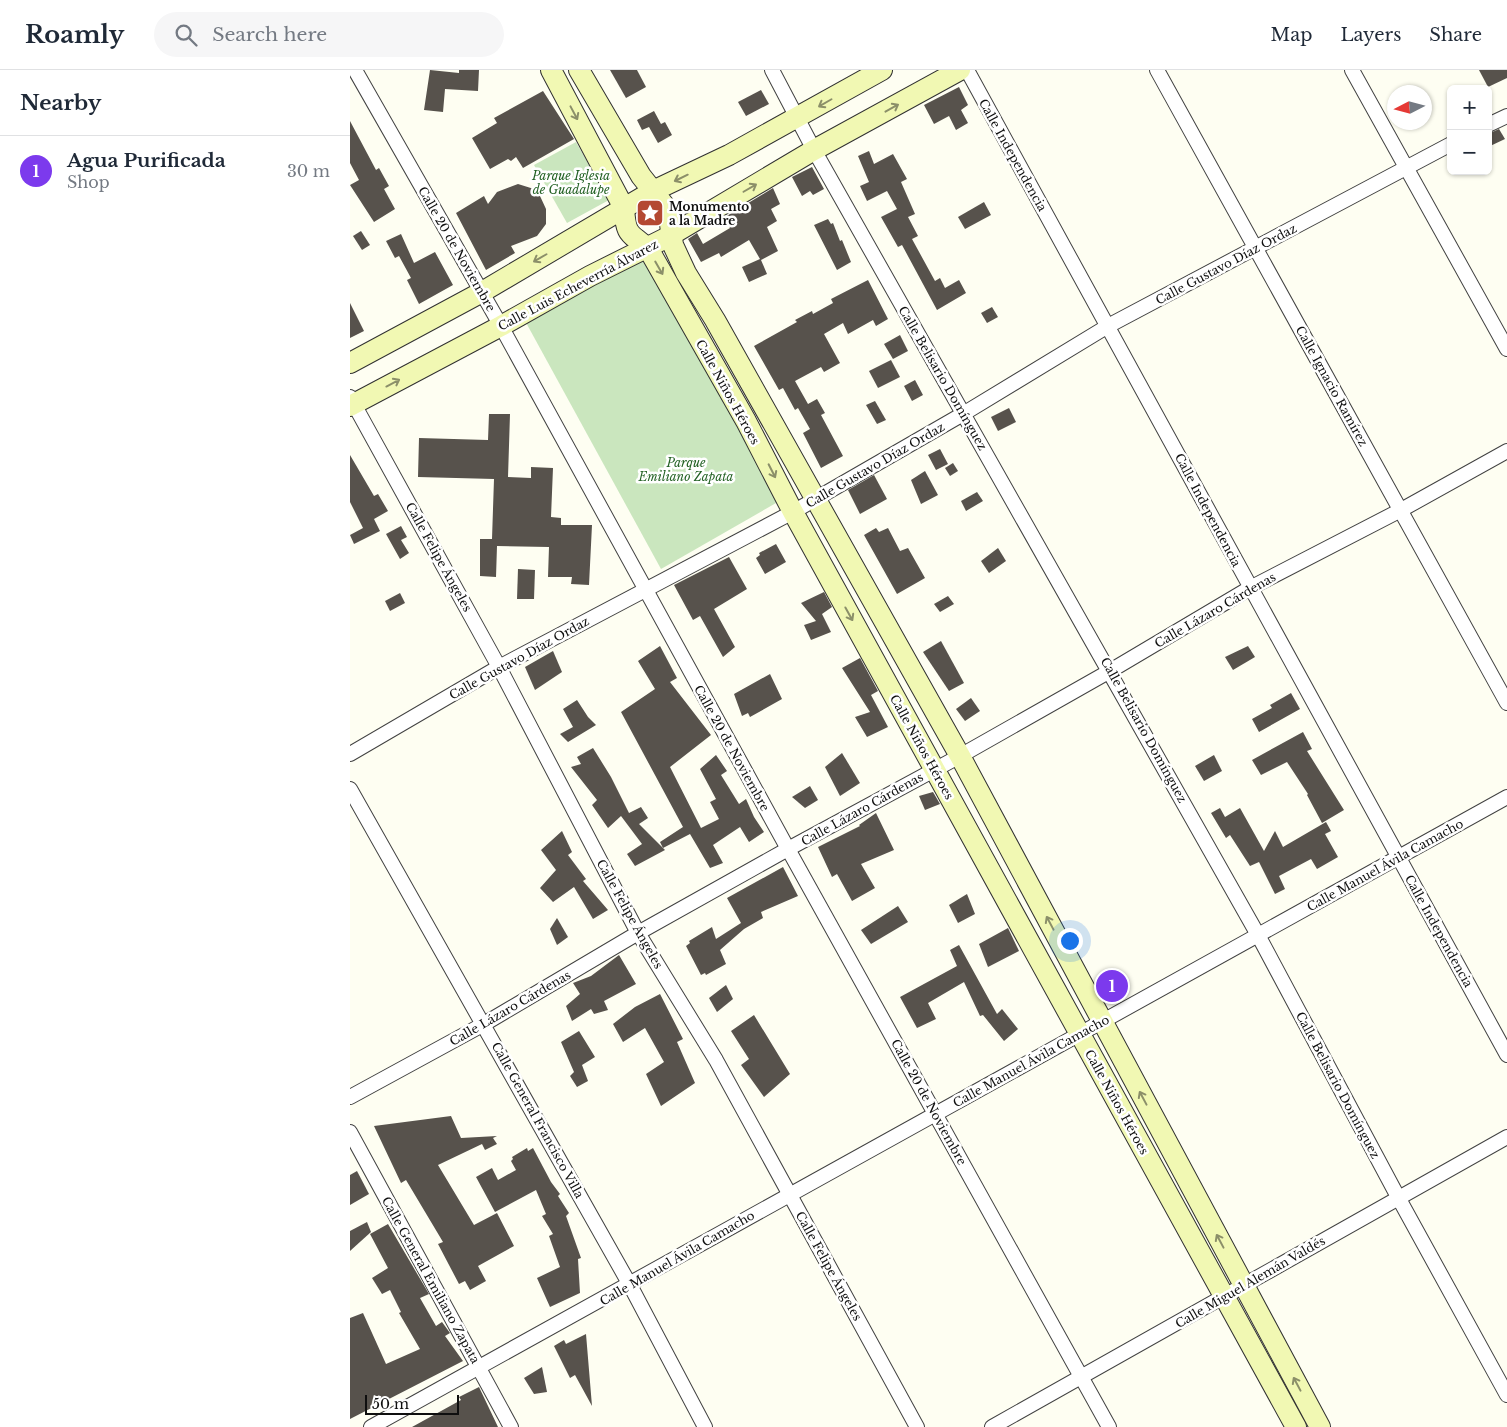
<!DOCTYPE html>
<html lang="en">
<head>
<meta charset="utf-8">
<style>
	:root { --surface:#fff; --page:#f6f6f7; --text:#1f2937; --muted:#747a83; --line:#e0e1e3; --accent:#7c3aed }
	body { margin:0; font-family:"Libre Baskerville",serif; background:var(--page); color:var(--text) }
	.controls { position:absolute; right:15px; top:15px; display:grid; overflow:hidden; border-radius:8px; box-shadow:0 1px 4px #0004 }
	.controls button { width:45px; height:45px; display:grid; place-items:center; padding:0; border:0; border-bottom:1px solid var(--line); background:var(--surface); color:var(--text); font:25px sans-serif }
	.compass { position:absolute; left:1037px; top:15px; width:45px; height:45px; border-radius:50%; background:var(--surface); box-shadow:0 1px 4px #0004; rotate:264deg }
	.scale { position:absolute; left:15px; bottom:12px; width:94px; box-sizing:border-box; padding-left:5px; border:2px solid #0f0f0f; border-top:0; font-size:14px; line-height:18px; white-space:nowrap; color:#0f0f0f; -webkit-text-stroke:4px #fff; paint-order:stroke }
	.you { position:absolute; left:719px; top:870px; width:18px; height:18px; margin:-12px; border:4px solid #fff; border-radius:50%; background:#1a73e8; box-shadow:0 0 0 8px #1a73e833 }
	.badge { display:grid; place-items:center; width:32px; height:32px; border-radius:50%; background:var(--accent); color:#fff; font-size:16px; font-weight:700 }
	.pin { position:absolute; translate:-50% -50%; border:2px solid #fff; box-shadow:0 1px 5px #0006 }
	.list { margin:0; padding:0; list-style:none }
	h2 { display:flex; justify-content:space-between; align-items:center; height:65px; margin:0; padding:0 20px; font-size:21px }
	h2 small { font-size:16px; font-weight:400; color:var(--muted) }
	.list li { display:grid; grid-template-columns:32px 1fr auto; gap:15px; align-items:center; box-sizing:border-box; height:70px; padding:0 20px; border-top:1px solid var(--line) }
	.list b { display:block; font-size:19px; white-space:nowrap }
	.list p { margin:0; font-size:16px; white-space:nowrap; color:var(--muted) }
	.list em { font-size:16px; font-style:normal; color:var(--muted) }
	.icon { flex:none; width:28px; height:28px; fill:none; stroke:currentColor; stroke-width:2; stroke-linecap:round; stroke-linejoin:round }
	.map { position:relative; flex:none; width:1157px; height:1357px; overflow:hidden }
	header { display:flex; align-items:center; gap:30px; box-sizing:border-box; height:70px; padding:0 25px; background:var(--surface); border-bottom:1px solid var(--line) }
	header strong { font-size:24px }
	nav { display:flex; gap:28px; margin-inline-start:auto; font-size:18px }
	.search { width:350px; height:45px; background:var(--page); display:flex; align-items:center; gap:12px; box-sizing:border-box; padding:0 18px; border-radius:28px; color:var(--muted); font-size:19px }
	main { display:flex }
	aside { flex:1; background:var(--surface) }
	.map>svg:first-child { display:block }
	.park { fill:#cae6be }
	.building { fill:#57524c }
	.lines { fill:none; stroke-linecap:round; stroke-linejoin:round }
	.street-casing { stroke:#424242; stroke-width:16 }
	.secondary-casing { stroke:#313131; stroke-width:22 }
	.street { stroke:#fff; stroke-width:14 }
	.secondary { stroke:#f1f8b3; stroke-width:20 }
	.oneway { stroke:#8b8f69 }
	.labels { text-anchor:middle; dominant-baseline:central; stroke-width:5; stroke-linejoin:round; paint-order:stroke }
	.street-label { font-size:12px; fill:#0f0f0f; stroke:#fff }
	.park-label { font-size:12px; font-style:italic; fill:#246225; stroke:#fff }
	.poi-label { font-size:12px; font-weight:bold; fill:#0f0f0f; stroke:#fff; text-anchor:start }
</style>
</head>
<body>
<header>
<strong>Roamly</strong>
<div class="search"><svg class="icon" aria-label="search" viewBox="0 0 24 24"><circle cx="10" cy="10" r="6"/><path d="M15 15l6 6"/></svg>Search here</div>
<nav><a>Map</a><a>Layers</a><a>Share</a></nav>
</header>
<main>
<aside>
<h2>Nearby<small></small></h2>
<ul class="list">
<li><span class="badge">1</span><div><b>Agua Purificada</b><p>Shop</p></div><em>30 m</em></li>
</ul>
</aside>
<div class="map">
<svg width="1157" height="1357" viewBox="0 0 1157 1357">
	<rect width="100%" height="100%" fill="#fefef2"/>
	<g class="park">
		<polygon points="226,72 259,130 217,153 184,95"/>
		<polygon points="299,184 433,429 311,499 174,249"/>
	</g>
	<g class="building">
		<polygon points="80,0 109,3 109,0 129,0 128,21 95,19 93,42 74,40"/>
		<polygon points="260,0 287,0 296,17 276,28"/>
		<polygon points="1129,0 1157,0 1157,8 1138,17"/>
		<polygon points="609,17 618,35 611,40 618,53 606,60 599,46 584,54 574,35"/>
		<polygon points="411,20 419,34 396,46 388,32"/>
		<polygon points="193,21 224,69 173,98 166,87 161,91 158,89 140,99 122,68 147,53 144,48"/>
		<polygon points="304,41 311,54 315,52 322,65 308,73 299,57 292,60 287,50"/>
		<polygon points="0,51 26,100 29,98 39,116 34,119 45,139 24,152 0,115 9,110 0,93"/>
		<polygon points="1149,59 1155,69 1138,77 1138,64"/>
		<polygon points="519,81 524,94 543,84 557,109 551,112 565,144 558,147 568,166 562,169 585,211 590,208 595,218 609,210 616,223 587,240 552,175 548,177 531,147 547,139 537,121 517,131 510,116 519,112 508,86"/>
		<polygon points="462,97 474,119 463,125 460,121 452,126 442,107"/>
		<polygon points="168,114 184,119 190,126 196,139 196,154 187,166 161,176 165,183 136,200 106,143 134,126 138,134 147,122"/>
		<polygon points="423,118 430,134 421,139 427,151 417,157 428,181 411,190 417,204 399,212 392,197 410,189 399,170 371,187 369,183 351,192 338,169 347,163 353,174 380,158 375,147"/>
		<polygon points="634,132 641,145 615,159 608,147"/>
		<polygon points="478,149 481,154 483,153 490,171 492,170 501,192 487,200 464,155"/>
		<polygon points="11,161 20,175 12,180 3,166"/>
		<polygon points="51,164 64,193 85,182 103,215 69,234 57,210 61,208 49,186 45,188 36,171"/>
		<polygon points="518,210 538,249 526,256 523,250 498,264 493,253 474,264 490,293 474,302 471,297 445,311 458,334 467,329 475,343 471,345 493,386 471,398 453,363 460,359 448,338 445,340 433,318 429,320 404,276 447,252 445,250 462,241 463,244 483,233 481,229"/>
		<polygon points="0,233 14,261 0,268"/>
		<polygon points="642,237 648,247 637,253 631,243"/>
		<polygon points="550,265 558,281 543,289 534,274"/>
		<polygon points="541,290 550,307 528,318 519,301"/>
		<polygon points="565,310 573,325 562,331 554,316"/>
		<polygon points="525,331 536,350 527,354 516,335"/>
		<polygon points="659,338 666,352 648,361 641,347"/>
		<polygon points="139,344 160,344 158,407 181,408 181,397 203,398 201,447 211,448 211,455 242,455 239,515 221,514 222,507 198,507 199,477 147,476 146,507 130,506 130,469 142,469 144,409 68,407 69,368 138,370"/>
		<polygon points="590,379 598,394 586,400 578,385"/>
		<polygon points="0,385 24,426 28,424 38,441 24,449 30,461 4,474 0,465 13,458 0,432"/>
		<polygon points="603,393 608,401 600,406 595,398"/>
		<polygon points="575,401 588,425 571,434 561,410"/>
		<polygon points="524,405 537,429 510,444 498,420"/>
		<polygon points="627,422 633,431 616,441 611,431"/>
		<polygon points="51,456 57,467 51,470 59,483 50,489 36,464"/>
		<polygon points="526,458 529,462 538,458 550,481 558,478 575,508 547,524 514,465"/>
		<polygon points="426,474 436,492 415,504 406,488 410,485 409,483"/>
		<polygon points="648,478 656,491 639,503 631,491"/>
		<polygon points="379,487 397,519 364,539 385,577 373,587 350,546 343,550 324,515"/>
		<polygon points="168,499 185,500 184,529 167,529"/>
		<polygon points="474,522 482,537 472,544 481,562 461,570 454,555 466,551 451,533"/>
		<polygon points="50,523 55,533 40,541 35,531"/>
		<polygon points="598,526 604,534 590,542 584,534"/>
		<polygon points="591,571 614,613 599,621 573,582"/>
		<polygon points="310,576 327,608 320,612 361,665 320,697 351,758 369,749 360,732 366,729 350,699 366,685 377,701 371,705 389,734 396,729 404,747 414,762 399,772 390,757 363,775 373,793 360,798 340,764 313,778 310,772 333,757 271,642 305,619 288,591"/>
		<polygon points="898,576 905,587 883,600 875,587"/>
		<polygon points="203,581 212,602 185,620 175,597"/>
		<polygon points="510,588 528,621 521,625 538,657 517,667 505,647 520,642 492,598"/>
		<polygon points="420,604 432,629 400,647 398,643 392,646 384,624"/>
		<polygon points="941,623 950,639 909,662 902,649 922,638 920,635"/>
		<polygon points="621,628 630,641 615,651 606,639"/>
		<polygon points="227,630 238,647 246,655 218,672 210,664 223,657 213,639"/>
		<polygon points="953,662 962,679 957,681 994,740 972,753 957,725 958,724 937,692 911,705 902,690"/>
		<polygon points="243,678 261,707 279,743 291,737 298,748 289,754 315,780 285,796 277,784 292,774 271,746 258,758 242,735 247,730 221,697 231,694 227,687"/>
		<polygon points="492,683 510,713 490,726 475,697"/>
		<polygon points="864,685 872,701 854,711 845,696"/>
		<polygon points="460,716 468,730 455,738 442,727"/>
		<polygon points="583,722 590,734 575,740 569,726"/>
		<polygon points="870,738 875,747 890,738 914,781 925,761 933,777 976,752 981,761 975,764 988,787 967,799 961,789 929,806 935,819 925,824 909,792 900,796 880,765 876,768 861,743"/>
		<polygon points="526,743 544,780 511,794 525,818 502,831 487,804 482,807 468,777 510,756 509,755"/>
		<polygon points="212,761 222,782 218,785 236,809 233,811 258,840 243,849 224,817 203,832 190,818 206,800 191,780"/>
		<polygon points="433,797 448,826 411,842 413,848 394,859 370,880 376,894 356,905 355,903 351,905 336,876 340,873 339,871 362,857 366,869 391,853 377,828"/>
		<polygon points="617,824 625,844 608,853 599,835"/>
		<polygon points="548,836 558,852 521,874 511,860"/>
		<polygon points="207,848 218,867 207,875 200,859"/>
		<polygon points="658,858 669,881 638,897 629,874"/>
		<polygon points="609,875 647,944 652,939 668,959 654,971 633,945 630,946 614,912 578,933 586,949 567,958 550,927 607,896 600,880"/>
		<polygon points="269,885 286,914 254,931 258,940 244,944 241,939 222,951 216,936 230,924 223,913 241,906"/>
		<polygon points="376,915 383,929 367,942 359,928"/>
		<polygon points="310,924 333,969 327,972 345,1013 311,1036 296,1004 314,992 295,958 273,972 263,954 285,937"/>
		<polygon points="404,945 440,1004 414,1027 391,995 399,989 381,961"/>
		<polygon points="229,961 245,987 232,995 238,1011 227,1017 220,1006 224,1002 211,972"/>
		<polygon points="101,1046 111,1068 147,1066 143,1068 147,1074 135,1080 132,1074 88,1095 124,1155 147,1143 164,1176 128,1196 136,1211 120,1220 115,1211 109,1214 88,1174 93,1172 56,1110 51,1113 24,1056"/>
		<polygon points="177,1078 178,1081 183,1078 201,1112 210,1124 208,1126 219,1143 216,1146 231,1188 228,1189 230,1223 200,1237 187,1208 210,1197 199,1166 203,1164 192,1146 196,1144 186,1120 145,1142 126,1107 142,1098 148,1110 166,1100 161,1091 163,1089 162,1087"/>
		<polygon points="7,1101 19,1124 0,1135 0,1105"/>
		<polygon points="17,1152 21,1162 0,1181 0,1161"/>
		<polygon points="38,1154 79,1224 70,1228 86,1256 92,1252 100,1263 95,1266 113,1291 0,1349 0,1248 13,1243 36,1294 70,1279 49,1243 51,1242 40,1220 32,1224 22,1208 38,1198 20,1164"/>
		<polygon points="236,1264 242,1336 225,1305 220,1308 204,1276 214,1270 216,1274"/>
		<polygon points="192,1297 197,1322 184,1324 174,1308"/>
		<polygon points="129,1317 148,1357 62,1357 111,1330 109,1327"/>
	</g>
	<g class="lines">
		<g class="street-casing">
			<g id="street">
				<polyline points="5,0 151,256 438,779 759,1357"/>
				<polyline points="422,0 464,80 908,865 1048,1127 1157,1325"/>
				<polyline points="617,0 1157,985"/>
				<polyline points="807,0 1157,633"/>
				<polyline points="1002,0 1157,279"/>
				<polyline points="1138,55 1157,46"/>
				<polyline points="0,327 149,597 288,863 366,990 567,1357"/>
				<polyline points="0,684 149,597 443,442 613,344 758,256 1101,74"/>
				<polyline points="0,719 280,1215 355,1357"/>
				<polyline points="0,1027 134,954 288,863 438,779 610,686 760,601 900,518 1051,440 1157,381"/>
				<polyline points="0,1062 161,1357"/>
				<polyline points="21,1357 1157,727"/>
				<polyline points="642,1357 1157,1067"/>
			</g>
		</g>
		<g class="secondary-casing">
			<g id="secondary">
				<path d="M201,0L274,138C276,170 282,162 299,180L396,351L443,442L946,1357"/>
				<polyline points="229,0 291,106 318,140 323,175 336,203 365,250 610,686 970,1357"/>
				<polyline points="0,293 132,222 303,121 379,85 532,0"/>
				<polyline points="0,336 151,256 240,206 316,168 464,80 610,0"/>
			</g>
		</g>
		<use href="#street" class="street"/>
		<use href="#secondary" class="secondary"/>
	</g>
	<defs><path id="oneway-shaft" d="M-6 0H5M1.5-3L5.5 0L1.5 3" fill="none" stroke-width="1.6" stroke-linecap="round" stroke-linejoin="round" transform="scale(1.25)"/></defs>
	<g class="oneway">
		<use href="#oneway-shaft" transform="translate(475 33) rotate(150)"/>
		<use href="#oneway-shaft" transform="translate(542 38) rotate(-29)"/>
		<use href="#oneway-shaft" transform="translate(224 43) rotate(62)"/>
		<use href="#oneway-shaft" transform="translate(331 108) rotate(154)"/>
		<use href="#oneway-shaft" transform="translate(400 118) rotate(-30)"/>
		<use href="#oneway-shaft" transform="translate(190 188) rotate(150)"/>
		<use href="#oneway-shaft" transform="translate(309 198) rotate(60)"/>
		<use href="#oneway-shaft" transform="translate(43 313) rotate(-28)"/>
		<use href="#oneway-shaft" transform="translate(422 401) rotate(63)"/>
		<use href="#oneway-shaft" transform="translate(499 544) rotate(61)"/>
		<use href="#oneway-shaft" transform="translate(700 853) rotate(-118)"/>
		<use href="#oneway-shaft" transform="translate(793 1028) rotate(-118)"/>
		<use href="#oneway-shaft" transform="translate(870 1171) rotate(-118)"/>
		<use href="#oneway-shaft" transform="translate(947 1314) rotate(-118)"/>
	</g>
	<defs>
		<g id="sight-square" transform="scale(1.4375)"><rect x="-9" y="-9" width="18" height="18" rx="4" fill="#b44832" stroke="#fff"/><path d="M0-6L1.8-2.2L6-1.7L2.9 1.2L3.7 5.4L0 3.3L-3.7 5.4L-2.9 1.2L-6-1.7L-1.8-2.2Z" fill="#fff"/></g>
	</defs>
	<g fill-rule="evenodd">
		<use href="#sight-square" x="300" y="143"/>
	</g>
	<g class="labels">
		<g class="street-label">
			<text transform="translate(663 85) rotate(61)">Calle Independencia</text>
			<text transform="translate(107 179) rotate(60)">Calle 20 de Noviembre</text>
			<text transform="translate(876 194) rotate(-28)">Calle Gustavo Díaz Ordaz</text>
			<text transform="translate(228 215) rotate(-28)">Calle Luis Echeverría Álvarez</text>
			<text transform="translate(593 308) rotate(60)">Calle Belisario Domínguez</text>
			<text transform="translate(982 316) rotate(61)">Calle Ignacio Ramírez</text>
			<text transform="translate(378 322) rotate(61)">Calle Niños Héroes</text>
			<text transform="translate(525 395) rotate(-30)">Calle Gustavo Díaz Ordaz</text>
			<text transform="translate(858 440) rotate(62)">Calle Independencia</text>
			<text transform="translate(89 487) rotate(61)">Calle Felipe Ángeles</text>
			<text transform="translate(865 540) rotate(-30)">Calle Lázaro Cárdenas</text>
			<text transform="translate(169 588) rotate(-29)">Calle Gustavo Díaz Ordaz</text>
			<text transform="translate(794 660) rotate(61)">Calle Belisario Domínguez</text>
			<text transform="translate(572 677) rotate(61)">Calle Niños Héroes</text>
			<text transform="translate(382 678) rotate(61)">Calle 20 de Noviembre</text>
			<text transform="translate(512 739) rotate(-29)">Calle Lázaro Cárdenas</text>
			<text transform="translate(1035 795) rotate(-29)">Calle Manuel Ávila Camacho</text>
			<text transform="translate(280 844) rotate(61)">Calle Felipe Ángeles</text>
			<text transform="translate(1089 861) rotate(61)">Calle Independencia</text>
			<text transform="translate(160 938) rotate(-30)">Calle Lázaro Cárdenas</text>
			<text transform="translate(681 991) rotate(-29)">Calle Manuel Ávila Camacho</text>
			<text transform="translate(988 1015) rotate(62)">Calle Belisario Domínguez</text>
			<text transform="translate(579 1032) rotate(61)">Calle 20 de Noviembre</text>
			<text transform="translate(767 1032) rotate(61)">Calle Niños Héroes</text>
			<text transform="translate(188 1050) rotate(61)">Calle General Francisco Villa</text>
			<text transform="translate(327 1188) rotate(-30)">Calle Manuel Ávila Camacho</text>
			<text transform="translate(479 1196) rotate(61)">Calle Felipe Ángeles</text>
			<text transform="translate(81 1210) rotate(61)">Calle General Emiliano Zapata</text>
			<text transform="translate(900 1212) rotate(-30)">Calle Miguel Alemán Valdés</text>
		</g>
		<g class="park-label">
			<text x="221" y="105">Parque Iglesia<tspan x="221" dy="14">de Guadalupe</tspan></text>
			<text x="336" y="392">Parque<tspan x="336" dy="14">Emiliano Zapata</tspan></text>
		</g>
		<g class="poi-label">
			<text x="319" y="136">Monumento<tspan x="319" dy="14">a la Madre</tspan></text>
		</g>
	</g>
</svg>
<div class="controls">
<button>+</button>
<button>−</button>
</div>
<svg class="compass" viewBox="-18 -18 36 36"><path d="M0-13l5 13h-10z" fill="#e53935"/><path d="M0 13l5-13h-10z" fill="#747a83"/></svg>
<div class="scale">50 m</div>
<div class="you"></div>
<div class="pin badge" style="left:762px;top:916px">1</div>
</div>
</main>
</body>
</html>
